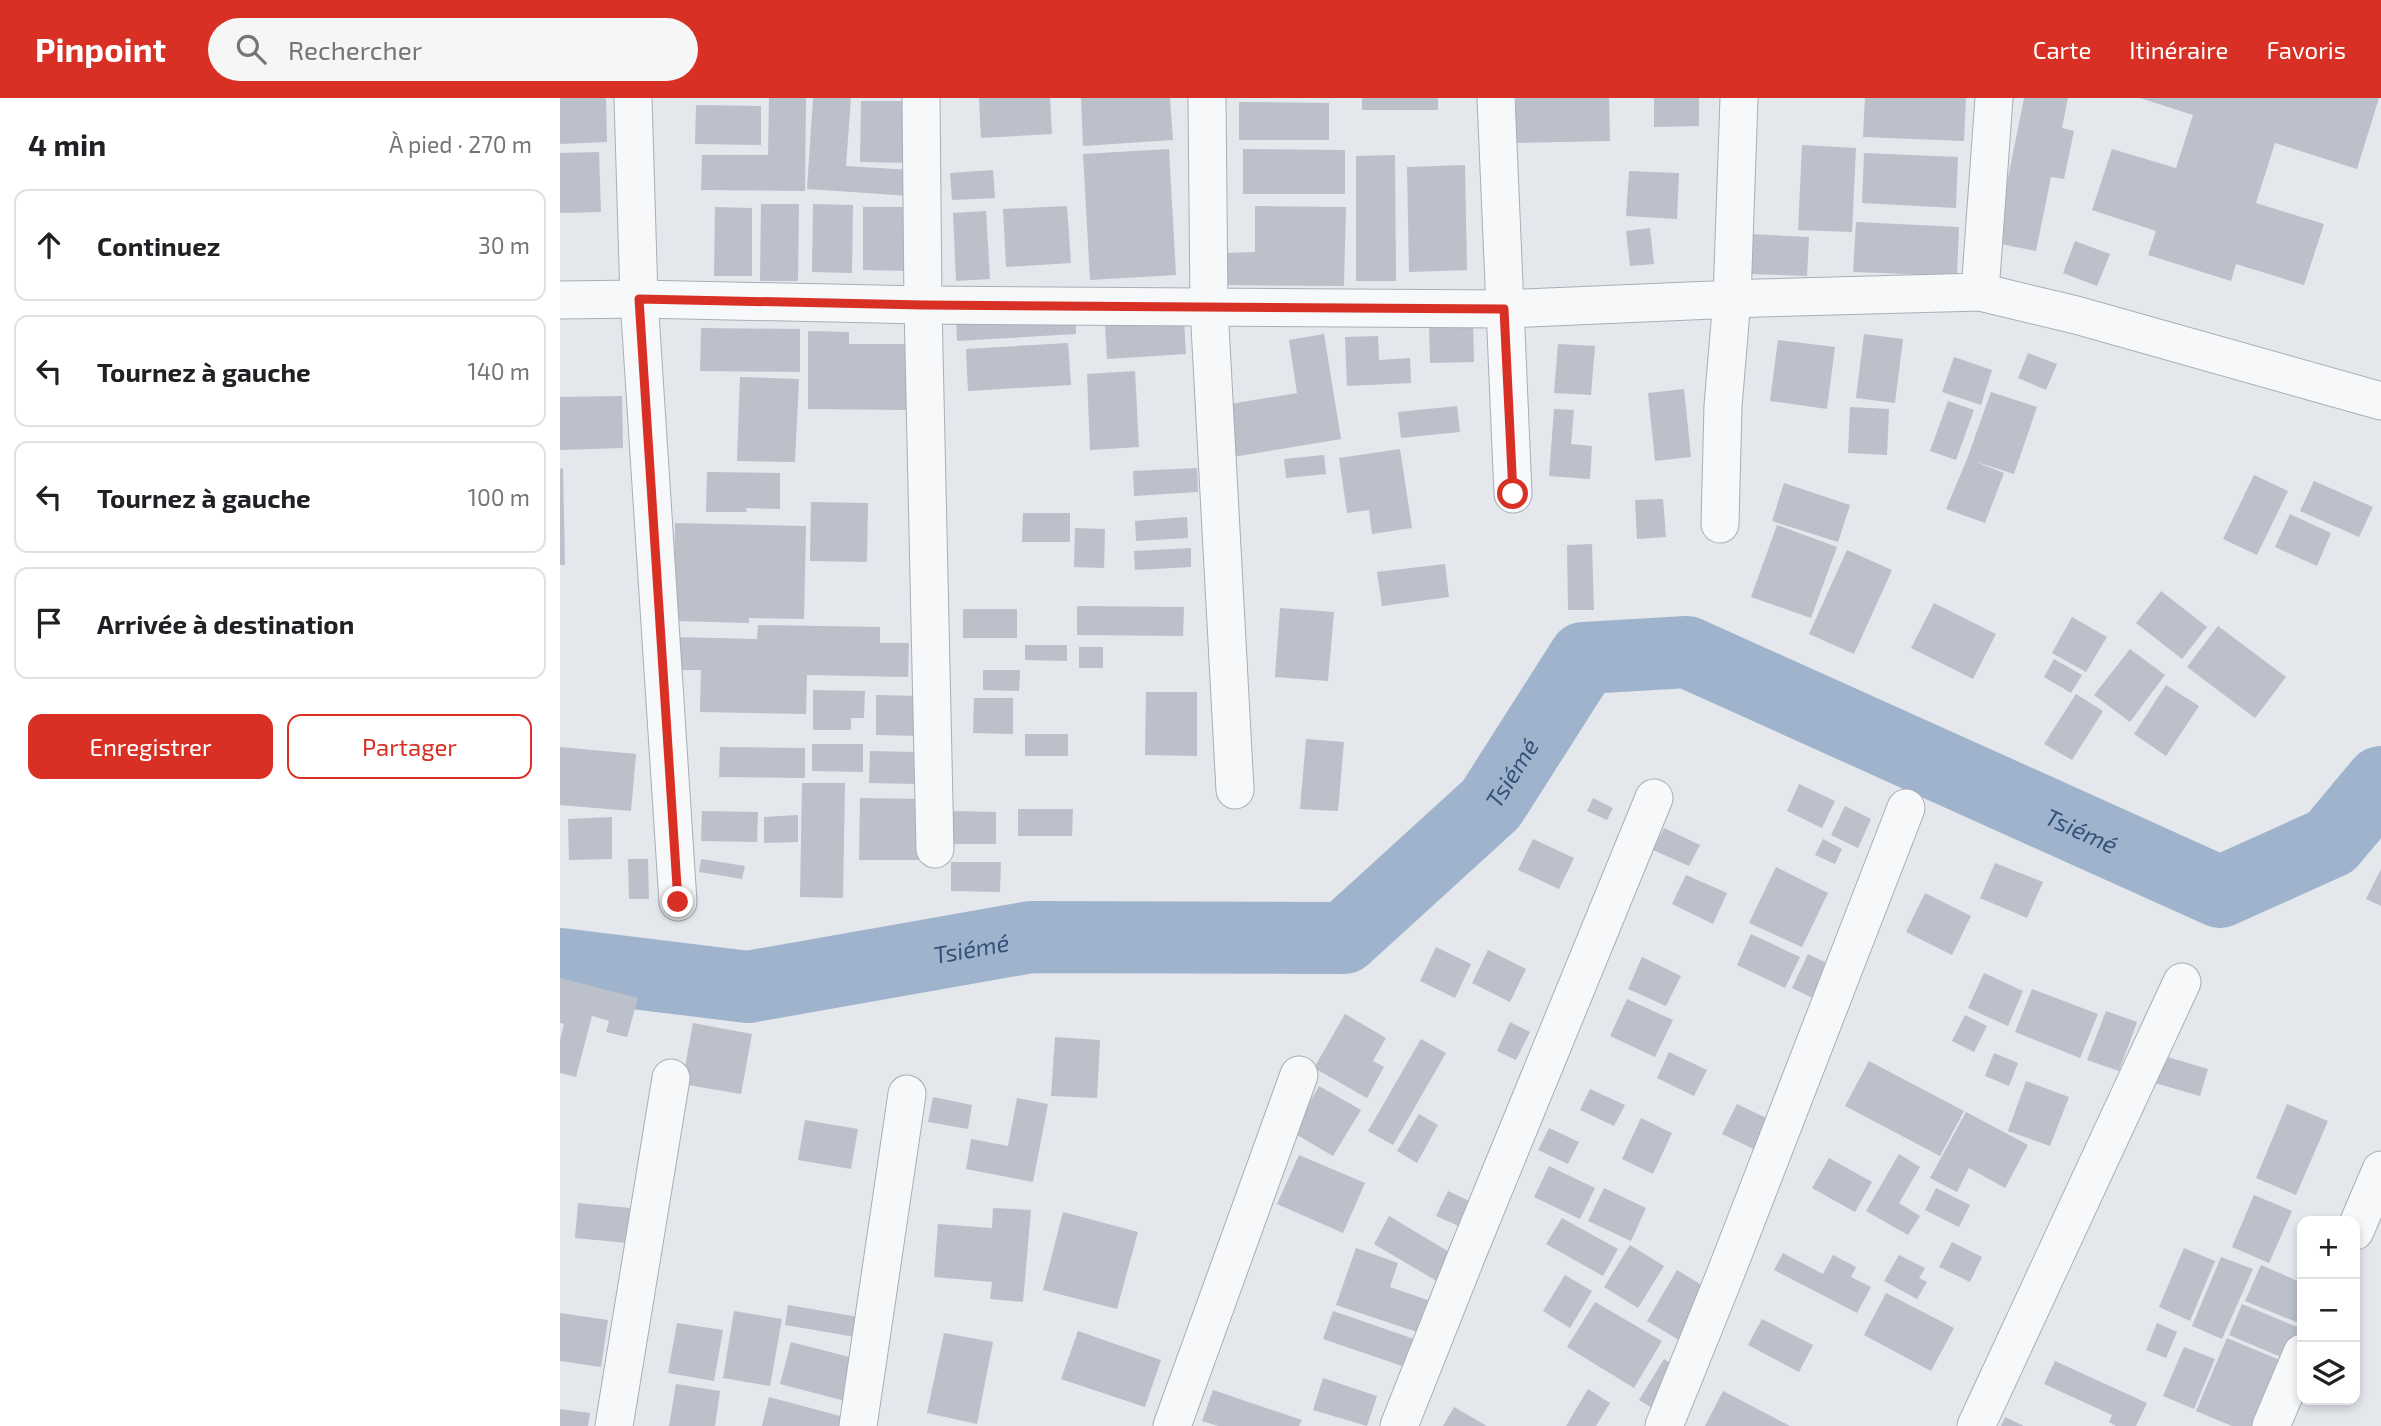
<!DOCTYPE html>
<html lang="fr">
<head>
<meta charset="utf-8">
<style>
	:root { --surface:#fff; --page:#f6f6f6; --text:#202124; --muted:#757577; --line:#e0e0e0; --accent:#d93025 }
	body { margin:0; font-family:"Exo 2",sans-serif; background:var(--page); color:var(--text) }
	.controls { position:absolute; right:21px; bottom:21px; display:grid; overflow:hidden; border-radius:14px; box-shadow:0 4px 10px #0003 }
	.controls button { width:63px; height:63px; display:grid; place-items:center; padding:0; border:0; border-bottom:2px solid var(--line); background:var(--surface); color:var(--text); font:35px sans-serif }
	.stop { position:absolute; width:21px; height:21px; margin:-16px; border:5px solid #d93025; border-radius:50%; background:#fff }
	.stop.end { background:#d93025; border-color:#fff; box-shadow:0 2px 7px #0008 }
	.list { margin:0; padding:0; list-style:none }
	h2 { display:flex; justify-content:space-between; align-items:center; height:91px; margin:0; padding:0 28px; font-size:30px }
	h2 small { font-size:23px; font-weight:400; color:var(--muted) }
	.list li { display:grid; grid-template-columns:46px 1fr auto; gap:21px; align-items:center; box-sizing:border-box; height:112px; margin:0 14px 14px; padding:0 14px; border:2px solid var(--line); border-radius:14px }
	.list b { display:block; font-size:26px; white-space:nowrap }
	.list em { font-size:23px; font-style:normal; color:var(--muted) }
	.actions { display:flex; gap:14px; padding:21px 28px }
	.actions a { flex:1; padding:16px 0; border:2px solid var(--accent); border-radius:14px; text-align:center; font-size:24px; color:var(--accent) }
	.actions .main { background:var(--accent); color:#fff }
	.icon { flex:none; width:38px; height:38px; fill:none; stroke:currentColor; stroke-width:2; stroke-linecap:round; stroke-linejoin:round }
	.map { position:relative; flex:none; width:1821px; height:1328px; overflow:hidden }
	header { display:flex; align-items:center; gap:42px; box-sizing:border-box; height:98px; padding:0 35px; background:var(--accent); color:#fff }
	header strong { font-size:33px }
	nav { display:flex; gap:38px; margin-inline-start:auto; font-size:24px }
	.search { width:490px; height:63px; background:var(--page); display:flex; align-items:center; gap:18px; box-sizing:border-box; padding:0 24px; border-radius:38px; color:var(--muted); font-size:26px }
	main { display:flex }
	aside { flex:1; background:var(--surface) }
	.map>svg:first-child { display:block }
	.lines { fill:none; stroke-linecap:round; stroke-linejoin:round }
	.river { stroke:#9fb4cc; stroke-width:72 }
	.building { fill:#bbc0ca }
	.street-casing { stroke:#a9aeb7; stroke-width:39 }
	.street { stroke:#f7f8fa; stroke-width:37 }
	.route { stroke:#d93025; stroke-width:9 }
	.labels { text-anchor:middle; dominant-baseline:central; stroke-width:7; stroke-linejoin:round; paint-order:stroke }
	.water-label { font-size:24px; font-style:italic; fill:#34527a; stroke:#f4f6f9 }
</style>
</head>
<body>
<header>
<strong>Pinpoint</strong>
<div class="search"><svg class="icon" aria-label="search" viewBox="0 0 24 24"><circle cx="10" cy="10" r="6"/><path d="M15 15l6 6"/></svg>Rechercher</div>
<nav><a>Carte</a><a>Itinéraire</a><a>Favoris</a></nav>
</header>
<main>
<aside>
<h2>4 min<small>À pied · 270 m</small></h2>
<ul class="list">
<li><svg class="icon" aria-label="ahead" viewBox="0 0 24 24"><path d="M12 20V5M6 11l6-6 6 6"/></svg><div><b>Continuez</b></div><em>30 m</em></li>
<li><svg class="icon" aria-label="left" viewBox="0 0 24 24"><path d="M17 20v-9H6M10 6l-5 5 5 5"/></svg><div><b>Tournez à gauche</b></div><em>140 m</em></li>
<li><svg class="icon" aria-label="left" viewBox="0 0 24 24"><path d="M17 20v-9H6M10 6l-5 5 5 5"/></svg><div><b>Tournez à gauche</b></div><em>100 m</em></li>
<li><svg class="icon" aria-label="arrive" viewBox="0 0 24 24"><path d="M6 21V4h12l-3 4 3 4H6"/></svg><div><b>Arrivée à destination</b></div></li>
</ul>
<div class="actions"><a class="main">Enregistrer</a><a>Partager</a></div>
</aside>
<div class="map">
<svg width="1821" height="1328" viewBox="0 0 1821 1328">
	<rect width="100%" height="100%" fill="#e4e7ec"/>
	<g class="lines">
		<path class="river" id="s1" d="M0,866L188,889L471,839L784,840L931,706L1024,560L1127,554L1660,794L1771,744L1821,684"/>
	</g>
	<g class="building">
		<polygon points="0,0 46,0 47,44 0,46"/>
		<polygon points="209,0 246,0 245,93 141,92 142,57 208,57"/>
		<polygon points="253,0 291,0 286,68 352,72 350,98 247,91"/>
		<polygon points="419,0 490,0 492,36 421,40"/>
		<polygon points="521,0 610,0 613,42 523,48"/>
		<rect x="802" y="0" width="76" height="12"/>
		<polygon points="956,0 1049,0 1050,43 956,45"/>
		<polygon points="1094,0 1139,0 1139,28 1094,29"/>
		<polygon points="1305,0 1406,0 1404,43 1303,39"/>
		<polygon points="1464,0 1508,0 1502,30 1514,33 1504,81 1491,79 1476,153 1435,145"/>
		<polygon points="1580,0 1819,0 1797,71 1715,45 1696,105 1764,126 1744,187 1676,166 1671,183 1588,157 1596,133 1532,112 1552,51 1616,70 1633,17"/>
		<polygon points="301,3 350,3 349,65 300,64"/>
		<polygon points="679,4 769,5 769,42 679,42"/>
		<polygon points="136,7 201,8 201,47 135,46"/>
		<polygon points="1242,47 1296,50 1292,134 1238,132"/>
		<polygon points="609,51 616,177 530,182 523,56"/>
		<polygon points="683,51 785,52 785,96 683,96"/>
		<polygon points="39,54 41,114 0,115 0,55"/>
		<polygon points="1304,55 1398,59 1396,110 1302,105"/>
		<polygon points="835,57 836,183 796,183 796,58"/>
		<polygon points="905,67 907,172 849,174 847,69"/>
		<polygon points="433,72 435,100 392,102 390,75"/>
		<polygon points="1069,73 1119,75 1117,121 1066,118"/>
		<polygon points="201,106 239,106 238,183 200,183"/>
		<polygon points="253,106 293,107 292,175 252,174"/>
		<polygon points="507,108 511,165 446,169 443,111"/>
		<polygon points="695,108 786,109 784,188 665,187 665,155 695,154"/>
		<polygon points="155,109 192,110 192,178 154,178"/>
		<polygon points="303,109 350,109 349,173 303,172"/>
		<polygon points="426,113 430,181 396,183 393,115"/>
		<polygon points="1296,124 1399,129 1397,178 1293,174"/>
		<polygon points="1090,130 1094,166 1070,168 1066,133"/>
		<polygon points="1191,136 1249,139 1247,178 1189,176"/>
		<polygon points="1515,143 1550,156 1537,188 1503,175"/>
		<polygon points="515,214 516,236 397,243 396,221"/>
		<polygon points="624,222 626,256 547,261 545,227"/>
		<polygon points="913,225 914,264 870,265 869,226"/>
		<polygon points="141,230 240,231 240,274 140,273"/>
		<polygon points="248,233 289,234 289,246 347,246 346,312 248,311"/>
		<polygon points="764,236 781,341 673,359 664,307 737,295 729,242"/>
		<polygon points="1304,236 1343,241 1335,305 1296,300"/>
		<polygon points="818,238 819,262 850,260 851,285 787,288 785,239"/>
		<polygon points="1218,242 1275,249 1267,311 1210,303"/>
		<polygon points="508,245 511,287 408,293 406,251"/>
		<polygon points="998,246 1035,248 1031,297 994,295"/>
		<polygon points="1468,255 1497,266 1486,292 1458,280"/>
		<polygon points="1394,259 1432,272 1421,307 1382,294"/>
		<polygon points="575,273 579,349 530,352 527,276"/>
		<polygon points="180,279 239,281 235,364 177,363"/>
		<polygon points="1124,291 1131,359 1095,363 1088,295"/>
		<polygon points="1431,294 1477,309 1454,376 1414,363 1444,375 1425,425 1386,411 1407,361"/>
		<polygon points="62,298 63,350 0,352 0,299"/>
		<polygon points="1388,303 1414,312 1396,362 1370,353"/>
		<polygon points="897,308 900,334 841,340 838,314"/>
		<polygon points="1290,309 1329,311 1327,357 1288,355"/>
		<polygon points="994,311 1014,312 1011,346 1032,348 1030,381 989,378"/>
		<polygon points="840,351 852,430 812,436 809,412 787,415 779,360"/>
		<polygon points="764,357 766,376 726,380 724,361"/>
		<polygon points="3,370 5,467 0,467 0,371"/>
		<polygon points="637,370 638,394 574,398 573,373"/>
		<polygon points="147,374 220,375 220,411 186,410 187,414 146,414"/>
		<polygon points="1694,377 1728,393 1697,457 1663,441"/>
		<polygon points="1754,383 1813,409 1799,439 1740,413"/>
		<polygon points="1224,385 1290,407 1278,444 1212,423"/>
		<polygon points="1103,401 1106,439 1077,441 1075,402"/>
		<polygon points="251,404 308,405 307,464 250,463"/>
		<polygon points="463,415 510,415 510,444 462,444"/>
		<polygon points="1730,416 1771,435 1757,468 1715,449"/>
		<polygon points="627,419 628,440 576,443 575,423"/>
		<polygon points="115,425 246,428 244,521 189,520 189,525 113,523"/>
		<polygon points="1217,427 1277,449 1251,520 1191,499"/>
		<polygon points="515,430 545,431 544,470 514,469"/>
		<polygon points="1032,446 1034,512 1008,512 1007,447"/>
		<polygon points="631,450 631,469 575,472 574,453"/>
		<polygon points="1287,452 1332,472 1294,556 1249,536"/>
		<polygon points="885,466 889,499 822,508 817,474"/>
		<polygon points="1601,493 1647,529 1622,561 1576,525"/>
		<polygon points="1374,505 1436,536 1413,581 1351,550"/>
		<polygon points="517,508 624,509 623,538 517,537"/>
		<polygon points="720,510 774,514 768,583 715,579"/>
		<rect x="403" y="511" width="54" height="29"/>
		<polygon points="1512,519 1547,539 1526,574 1492,555"/>
		<polygon points="198,527 320,529 320,545 349,545 348,579 247,577 246,616 140,614 141,572 113,572 114,539 197,541"/>
		<polygon points="1658,528 1726,579 1695,620 1627,569"/>
		<polygon points="465,547 507,547 507,563 465,562"/>
		<rect x="519" y="549" width="24" height="21"/>
		<polygon points="1570,551 1605,577 1570,624 1534,597"/>
		<polygon points="1494,561 1522,577 1511,595 1484,579"/>
		<polygon points="423,572 460,572 459,593 423,592"/>
		<polygon points="1606,587 1639,608 1606,658 1574,636"/>
		<polygon points="253,592 305,593 304,620 291,620 291,632 253,632"/>
		<polygon points="586,594 637,594 637,658 585,657"/>
		<polygon points="1516,596 1543,613 1512,662 1484,646"/>
		<polygon points="316,597 360,598 360,638 316,637"/>
		<polygon points="414,600 453,600 453,636 413,635"/>
		<rect x="465" y="636" width="43" height="22"/>
		<polygon points="746,641 784,644 778,713 740,711"/>
		<polygon points="252,646 303,646 303,674 252,673"/>
		<polygon points="0,649 76,656 71,713 0,707"/>
		<polygon points="160,649 245,650 245,680 159,679"/>
		<polygon points="310,653 358,654 357,686 309,685"/>
		<polygon points="242,685 285,685 283,800 240,799"/>
		<polygon points="1239,686 1275,703 1262,730 1227,713"/>
		<polygon points="300,700 366,701 365,762 299,762"/>
		<polygon points="1033,700 1053,710 1047,722 1027,713"/>
		<polygon points="1285,708 1311,721 1298,750 1271,737"/>
		<polygon points="458,711 513,711 512,738 458,738"/>
		<polygon points="142,713 198,714 197,744 141,743"/>
		<polygon points="389,713 436,714 436,746 389,746"/>
		<polygon points="238,717 238,744 204,745 204,719"/>
		<polygon points="52,719 52,761 9,762 8,721"/>
		<polygon points="1104,730 1140,747 1129,768 1093,752"/>
		<polygon points="973,741 1014,760 999,791 958,772"/>
		<polygon points="1263,741 1282,751 1275,766 1255,757"/>
		<polygon points="68,761 88,761 89,801 69,801"/>
		<polygon points="141,761 185,768 182,781 139,774"/>
		<polygon points="391,764 441,764 440,794 391,793"/>
		<polygon points="1435,765 1483,784 1467,820 1420,800"/>
		<polygon points="1216,769 1268,795 1242,849 1189,825"/>
		<polygon points="1821,771 1821,808 1806,801"/>
		<polygon points="1126,777 1167,795 1153,826 1112,806"/>
		<polygon points="1365,795 1411,818 1392,857 1346,834"/>
		<polygon points="1191,836 1240,859 1225,890 1177,867"/>
		<polygon points="876,849 911,866 895,900 860,883"/>
		<polygon points="928,852 966,871 950,904 912,885"/>
		<polygon points="1248,856 1281,872 1265,906 1232,890"/>
		<polygon points="1082,859 1121,878 1106,908 1068,891"/>
		<polygon points="1424,875 1463,893 1448,928 1408,910"/>
		<polygon points="0,880 78,900 67,939 46,934 49,923 32,918 16,979 0,975 0,942 4,926 0,925"/>
		<polygon points="1472,891 1538,916 1520,960 1455,934"/>
		<polygon points="1067,901 1113,922 1095,959 1050,938"/>
		<polygon points="1546,913 1577,924 1559,973 1527,962"/>
		<polygon points="785,916 826,940 813,963 824,969 807,1000 754,970"/>
		<polygon points="1405,917 1427,928 1414,954 1392,943"/>
		<polygon points="950,924 970,934 956,962 937,953"/>
		<polygon points="133,925 192,936 181,996 122,986"/>
		<polygon points="495,939 540,942 537,1000 491,998"/>
		<polygon points="861,941 886,955 833,1047 808,1033"/>
		<polygon points="1109,954 1147,972 1134,998 1097,980"/>
		<polygon points="1434,955 1458,965 1449,988 1425,978"/>
		<polygon points="1604,958 1648,971 1640,998 1595,985"/>
		<polygon points="1309,963 1404,1013 1380,1058 1285,1008"/>
		<polygon points="1466,983 1509,999 1490,1048 1448,1033"/>
		<polygon points="759,988 801,1012 773,1058 732,1034"/>
		<polygon points="1030,991 1065,1007 1054,1028 1020,1012"/>
		<polygon points="373,999 412,1007 408,1031 368,1024"/>
		<polygon points="457,1000 488,1006 473,1084 406,1071 411,1041 448,1048"/>
		<polygon points="1177,1006 1219,1026 1204,1056 1162,1036"/>
		<polygon points="1727,1006 1768,1023 1736,1097 1696,1080"/>
		<polygon points="1406,1014 1468,1047 1445,1090 1409,1070 1397,1094 1370,1080"/>
		<polygon points="859,1016 878,1027 857,1065 837,1053"/>
		<polygon points="1081,1020 1112,1035 1093,1076 1062,1061"/>
		<polygon points="245,1022 298,1031 291,1071 238,1062"/>
		<polygon points="989,1030 1019,1044 1008,1066 978,1052"/>
		<polygon points="1339,1056 1360,1069 1339,1105 1360,1118 1348,1137 1306,1113"/>
		<polygon points="739,1057 805,1085 783,1135 717,1106"/>
		<polygon points="1269,1060 1312,1084 1295,1114 1252,1090"/>
		<polygon points="989,1068 1035,1090 1020,1121 974,1099"/>
		<polygon points="1044,1090 1086,1110 1071,1143 1028,1123"/>
		<polygon points="1376,1090 1410,1107 1399,1129 1365,1112"/>
		<polygon points="888,1093 922,1109 910,1133 876,1118"/>
		<polygon points="1694,1097 1732,1113 1709,1165 1672,1149"/>
		<polygon points="18,1105 81,1111 78,1146 15,1140"/>
		<polygon points="433,1110 471,1112 463,1204 430,1201 432,1184 374,1179 378,1126 432,1130"/>
		<polygon points="503,1114 578,1134 557,1211 483,1192"/>
		<polygon points="829,1118 896,1158 880,1185 814,1146"/>
		<polygon points="1002,1120 1058,1151 1043,1178 986,1146"/>
		<polygon points="1392,1144 1422,1159 1410,1184 1379,1169"/>
		<polygon points="1070,1147 1104,1168 1078,1210 1044,1189"/>
		<polygon points="796,1150 838,1165 830,1189 882,1207 872,1239 776,1207"/>
		<polygon points="1624,1150 1655,1163 1630,1223 1599,1209"/>
		<polygon points="1223,1155 1263,1176 1273,1157 1296,1169 1291,1179 1311,1189 1297,1215 1214,1172"/>
		<polygon points="1339,1157 1365,1170 1359,1180 1367,1184 1357,1201 1324,1183"/>
		<polygon points="1661,1159 1693,1171 1662,1241 1632,1228"/>
		<polygon points="1701,1167 1742,1185 1741,1226 1685,1203"/>
		<polygon points="1117,1172 1155,1195 1124,1245 1087,1223"/>
		<polygon points="1005,1177 1032,1193 1010,1230 983,1213"/>
		<polygon points="1326,1195 1394,1230 1371,1273 1304,1237"/>
		<polygon points="1035,1204 1102,1243 1074,1290 1007,1249"/>
		<polygon points="1682,1206 1742,1231 1742,1243 1733,1264 1669,1237"/>
		<polygon points="228,1207 310,1221 307,1241 225,1227"/>
		<polygon points="174,1213 222,1221 210,1288 163,1280"/>
		<polygon points="773,1213 860,1243 851,1271 763,1241"/>
		<polygon points="0,1215 48,1222 41,1269 0,1263"/>
		<polygon points="1202,1221 1253,1247 1239,1274 1188,1247"/>
		<polygon points="117,1225 163,1232 154,1283 108,1275"/>
		<polygon points="1597,1225 1617,1234 1606,1260 1586,1252"/>
		<polygon points="518,1233 601,1262 585,1309 501,1281"/>
		<polygon points="384,1235 433,1244 417,1326 367,1315"/>
		<polygon points="1667,1240 1729,1266 1702,1328 1672,1328 1636,1313"/>
		<polygon points="231,1244 301,1262 289,1304 220,1286"/>
		<polygon points="1624,1249 1655,1261 1634,1311 1603,1298"/>
		<polygon points="1104,1261 1122,1272 1097,1313 1079,1302"/>
		<polygon points="1495,1263 1587,1305 1576,1328 1556,1328 1549,1324 1552,1317 1484,1286"/>
		<polygon points="763,1280 817,1298 807,1328 753,1312"/>
		<polygon points="116,1286 160,1293 155,1328 109,1328"/>
		<polygon points="1028,1291 1050,1305 1036,1328 1006,1328"/>
		<polygon points="653,1292 742,1322 739,1328 658,1328 642,1323"/>
		<polygon points="1163,1293 1230,1328 1145,1328"/>
		<polygon points="209,1299 284,1319 282,1328 202,1328"/>
		<polygon points="894,1309 927,1328 883,1328"/>
		<polygon points="0,1311 30,1315 28,1328 0,1328"/>
		<polygon points="1445,1319 1464,1328 1441,1328"/>
	</g>
	<g class="lines">
		<g class="street-casing">
			<g id="street">
				<polyline points="73,0 79,201 118,804"/>
				<polyline points="361,0 363,207 375,751"/>
				<polyline points="647,0 649,209 675,692"/>
				<polyline points="936,0 953,396"/>
				<polyline points="1420,194 1434,0"/>
				<polyline points="0,202 79,201 363,207 944,211 1199,200 1420,194 1516,217 1821,303"/>
				<polyline points="1160,426 1163,308 1172,201 1179,0"/>
				<polyline points="1795,1133 1821,1072"/>
				<polyline points="54,1328 111,980"/>
				<polyline points="298,1328 347,996"/>
				<polyline points="612,1328 739,977"/>
				<polyline points="839,1328 908,1154 1094,700"/>
				<polyline points="1104,1328 1165,1177 1346,710"/>
				<polyline points="1416,1328 1622,884"/>
				<polyline points="1711,1328 1742,1255"/>
			</g>
		</g>
		<use href="#street" class="street"/>
	</g>
	<g class="lines">
		<polyline class="route" points="118,804 79,201 363,207 944,211 953,396"/>
	</g>
	<g class="labels">
		<g class="water-label">
			<text stroke="none"><textPath href="#s1" startOffset="1026">Tsiémé</textPath></text>
			<text stroke="none"><textPath href="#s1" startOffset="1698">Tsiémé</textPath></text>
			<text stroke="none"><textPath href="#s1" startOffset="416">Tsiémé</textPath></text>
		</g>
	</g>
</svg>
<div class="controls">
<button>+</button>
<button>−</button>
<button><svg class="icon" aria-label="layers" viewBox="0 0 24 24"><path d="M12 4l9 5-9 5-9-5zM3 14l9 5 9-5"/></svg></button>
</div>
<div class="stop" style="left:953px;top:396px"></div>
<div class="stop end" style="left:118px;top:804px"></div>
</div>
</main>
</body>
</html>
